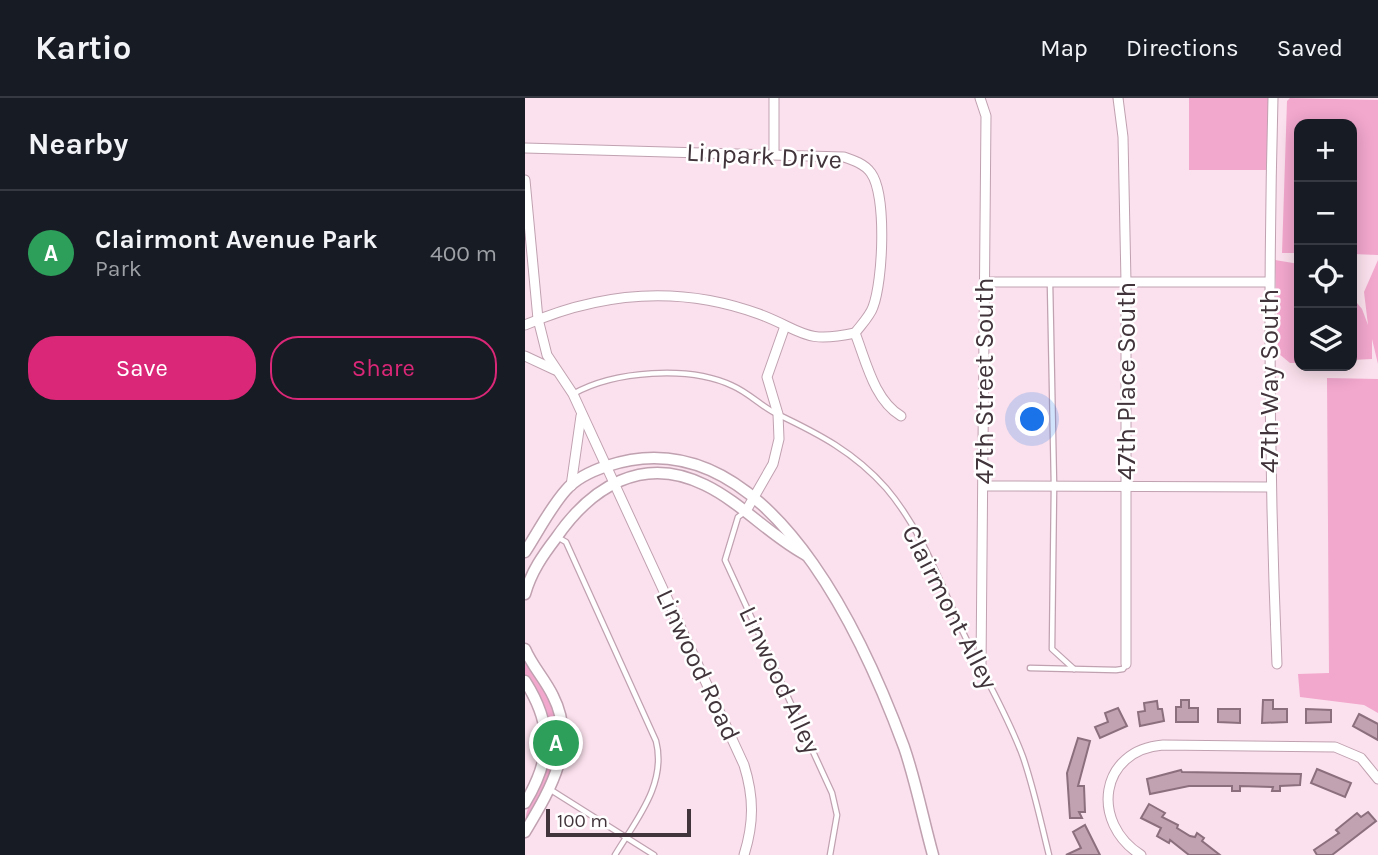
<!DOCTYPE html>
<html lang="en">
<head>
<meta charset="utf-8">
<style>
	:root { --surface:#171b24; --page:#20242c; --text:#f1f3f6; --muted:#9ea1a6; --line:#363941; --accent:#db2777 }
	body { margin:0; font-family:Karla,sans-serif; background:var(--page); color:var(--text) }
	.controls { position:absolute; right:21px; top:21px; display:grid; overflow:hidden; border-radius:14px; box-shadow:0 4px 18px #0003 }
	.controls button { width:63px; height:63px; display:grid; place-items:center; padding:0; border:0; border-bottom:2px solid var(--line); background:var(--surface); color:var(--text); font:35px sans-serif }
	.scale { position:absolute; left:21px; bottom:18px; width:145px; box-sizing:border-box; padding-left:7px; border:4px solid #41343a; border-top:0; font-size:19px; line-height:24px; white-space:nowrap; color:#41343a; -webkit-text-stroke:5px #fff; paint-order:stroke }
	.you { position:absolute; left:508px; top:322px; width:24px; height:24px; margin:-18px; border:5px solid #fff; border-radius:50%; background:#1a73e8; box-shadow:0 0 0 10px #1a73e833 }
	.badge { display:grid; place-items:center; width:46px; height:46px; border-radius:50%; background:var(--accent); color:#fff; font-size:23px; font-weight:700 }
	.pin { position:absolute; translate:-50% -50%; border:4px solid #fff; box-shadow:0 2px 7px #0006 }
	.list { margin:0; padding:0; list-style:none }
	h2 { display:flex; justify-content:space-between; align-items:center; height:91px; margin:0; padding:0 28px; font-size:30px }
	h2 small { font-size:23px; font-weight:400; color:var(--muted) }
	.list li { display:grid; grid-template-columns:46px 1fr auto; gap:21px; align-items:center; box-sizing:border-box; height:126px; padding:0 28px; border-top:2px solid var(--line) }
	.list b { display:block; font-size:26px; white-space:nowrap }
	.list p { margin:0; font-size:23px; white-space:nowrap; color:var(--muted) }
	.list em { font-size:23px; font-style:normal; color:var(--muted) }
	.actions { display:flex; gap:14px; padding:21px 28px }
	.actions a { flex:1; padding:16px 0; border:2px solid var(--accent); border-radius:28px; text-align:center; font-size:24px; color:var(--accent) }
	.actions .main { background:var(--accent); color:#fff }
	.icon { flex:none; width:38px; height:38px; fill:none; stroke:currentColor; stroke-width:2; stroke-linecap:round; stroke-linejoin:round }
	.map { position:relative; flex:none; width:853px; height:757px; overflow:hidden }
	header { display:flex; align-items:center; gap:42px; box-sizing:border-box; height:98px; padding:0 35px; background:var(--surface); border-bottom:2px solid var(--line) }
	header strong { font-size:33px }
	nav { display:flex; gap:38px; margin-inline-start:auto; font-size:24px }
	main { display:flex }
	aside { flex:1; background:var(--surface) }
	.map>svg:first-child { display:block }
	.green { fill:#f2a7cd }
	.building { fill:#c1a2b1; stroke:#8c6f7d; stroke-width:2 }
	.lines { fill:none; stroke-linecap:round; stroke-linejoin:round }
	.service-casing { stroke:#c0a1b0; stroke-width:7 }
	.minor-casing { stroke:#c0a1b0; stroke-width:11 }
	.tertiary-casing { stroke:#c0a1b0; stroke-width:13 }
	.service { stroke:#fff; stroke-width:4.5 }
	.minor { stroke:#fff; stroke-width:9 }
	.tertiary { stroke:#fff; stroke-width:10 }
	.labels { text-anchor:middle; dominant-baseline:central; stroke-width:5; stroke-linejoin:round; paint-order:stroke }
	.street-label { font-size:26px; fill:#41343a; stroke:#fff }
</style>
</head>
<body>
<header>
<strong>Kartio</strong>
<nav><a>Map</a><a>Directions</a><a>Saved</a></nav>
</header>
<main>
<aside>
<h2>Nearby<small></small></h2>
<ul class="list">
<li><span class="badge" style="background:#2e9e5b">A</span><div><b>Clairmont Avenue Park</b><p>Park</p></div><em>400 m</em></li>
</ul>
<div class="actions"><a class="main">Save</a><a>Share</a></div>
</aside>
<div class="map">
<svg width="853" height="757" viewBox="0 0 853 757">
	<rect width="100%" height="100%" fill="#fbe1ed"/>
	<g class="green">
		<polygon points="664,0 748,0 741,72 664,72"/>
		<polygon points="765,0 853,2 853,157 827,156 827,26 774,26 774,155 757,155 762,3"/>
		<polygon points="750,162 774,166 774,265 765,265 753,255"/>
		<polygon points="853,162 853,266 847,241 847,261 827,262 827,199 837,211 843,227 839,194"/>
		<polygon points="802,280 853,281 853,615 839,607 775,599 773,576 804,575"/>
		<path d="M0,558L37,627L35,657L0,729C0,698 24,681 26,652C27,614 8,610 0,580C0,574 0,565 0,558Z"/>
	</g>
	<g class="building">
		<polygon points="656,602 664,602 664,610 673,610 673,624 651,624 651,609 656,609"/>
		<polygon points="738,602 748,602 748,611 762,611 762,624 737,625"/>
		<polygon points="632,603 633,611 637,611 639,623 615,628 613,614 620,613 619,605"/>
		<polygon points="593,610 602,628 575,640 570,629 583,624 580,615"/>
		<polygon points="693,611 715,611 715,625 693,624"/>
		<polygon points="781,611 806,612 806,624 781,625"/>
		<polygon points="834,616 853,626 853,642 828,628"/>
		<polygon points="553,640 565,643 553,688 559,688 560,714 554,714 557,720 545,720 542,675"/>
		<polygon points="792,671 826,685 820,699 786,685"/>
		<polygon points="656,672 657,674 776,676 775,687 755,688 755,693 747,693 748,689 715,688 715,693 707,693 707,688 664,688 625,696 622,681"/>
		<polygon points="624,706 640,715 637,719 653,727 652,730 665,738 670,739 672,735 679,740 677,743 695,757 664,757 645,742 644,745 632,738 636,730 616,720"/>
		<polygon points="843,714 851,723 807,757 792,757 789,752 814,735 811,732 832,715 836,719"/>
		<polygon points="560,727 575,757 541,757 556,750 548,734"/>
	</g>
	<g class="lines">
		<g class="service-casing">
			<g id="service">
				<polyline points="525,185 529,388 527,551 549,571"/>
				<path d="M48,296C89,273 164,267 208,288C224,295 237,309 252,316C294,336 329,354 361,390C396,431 414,482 436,530C456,573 482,615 498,659C509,691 516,725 524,757"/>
				<polyline points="220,414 213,419 200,462 307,695 312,717 305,757"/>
				<path d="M34,440L41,444L131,643C142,686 111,722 90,757"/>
				<polyline points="505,570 591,572 598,571 601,566"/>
				<polyline points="26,692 129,757"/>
			</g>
		</g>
		<g class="minor-casing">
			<g id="minor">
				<polyline points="455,0 461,18 456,568"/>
				<polyline points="593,0 598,39 601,184 601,566"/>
				<path d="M748,0C743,189 744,377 752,566"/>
				<path d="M0,50L319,59C328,62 340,66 346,75C362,97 358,183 348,209C345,218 336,227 330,235"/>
				<polyline points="249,56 249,0"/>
				<path d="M0,82L13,221L22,257L48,296L219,667C229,699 229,725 219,757"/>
				<polyline points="459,184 743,184"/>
				<path d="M0,227C76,194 155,187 234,216C279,233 278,246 330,235"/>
				<path d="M330,235C341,263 349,302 376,318"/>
				<polyline points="0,258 30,272"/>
				<polyline points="46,388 56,318"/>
				<polyline points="459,388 745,389"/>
				<polyline points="221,413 248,366 254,341 253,316 242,279 260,228"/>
				<path d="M616,757C565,725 574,652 638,647L810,649L836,660L853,681"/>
			</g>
		</g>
		<g class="tertiary-casing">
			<g id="tertiary">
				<path d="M0,454C13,434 25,410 41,392C59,371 102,360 129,360C258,360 341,546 379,649C391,684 398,721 408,757"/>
				<path d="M0,496C6,474 18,457 31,440C66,389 118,356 180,387C217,405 245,438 281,457"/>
				<path d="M0,551C7,568 20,581 28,598C53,647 25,692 0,734"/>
				<path d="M0,583C28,627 27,660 0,705"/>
			</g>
		</g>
		<use href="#service" class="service"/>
		<use href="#minor" class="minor"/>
		<use href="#tertiary" class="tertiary"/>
	</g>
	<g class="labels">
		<g class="street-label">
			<text transform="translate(239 58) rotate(3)">Linpark Drive</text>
			<text transform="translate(459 283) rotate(-90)">47th Street South</text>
			<text transform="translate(601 283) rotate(-90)">47th Place South</text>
			<text transform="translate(744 283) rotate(-90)">47th Way South</text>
			<text transform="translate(425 509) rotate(63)">Clairmont Alley</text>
			<text transform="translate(173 567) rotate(65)">Linwood Road</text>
			<text transform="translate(255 582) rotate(65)">Linwood Alley</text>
		</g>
	</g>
</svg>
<div class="controls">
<button>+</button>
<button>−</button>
<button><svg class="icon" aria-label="locate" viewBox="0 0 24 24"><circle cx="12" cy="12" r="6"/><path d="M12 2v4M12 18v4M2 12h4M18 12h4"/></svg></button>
<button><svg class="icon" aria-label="layers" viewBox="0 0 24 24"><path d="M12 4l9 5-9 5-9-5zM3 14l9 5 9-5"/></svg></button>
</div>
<div class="scale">100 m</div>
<div class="you"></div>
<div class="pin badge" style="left:31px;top:645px;background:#2e9e5b">A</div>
</div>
</main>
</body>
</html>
